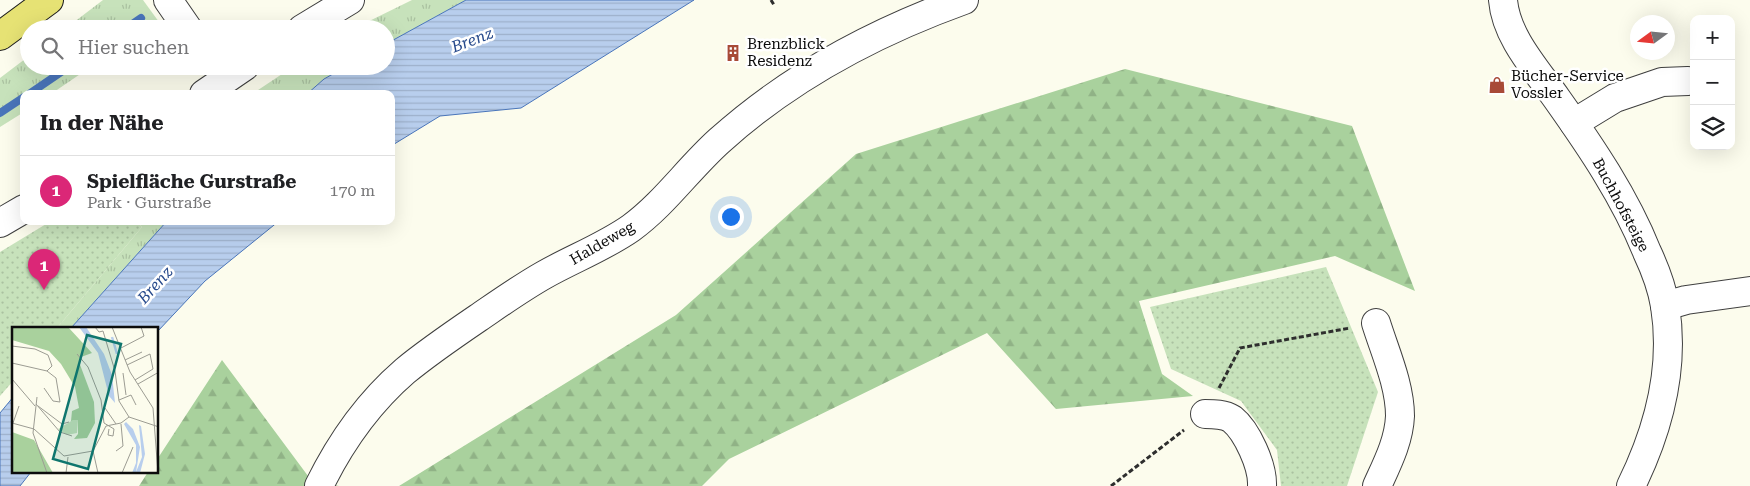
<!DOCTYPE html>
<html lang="de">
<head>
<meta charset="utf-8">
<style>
	:root { --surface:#fff; --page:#f2f2f2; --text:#202124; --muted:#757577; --line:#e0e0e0; --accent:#db2777 }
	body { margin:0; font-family:"Roboto Serif",serif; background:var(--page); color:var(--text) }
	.controls { position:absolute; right:15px; top:15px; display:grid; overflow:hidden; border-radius:10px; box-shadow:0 5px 20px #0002 }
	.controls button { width:45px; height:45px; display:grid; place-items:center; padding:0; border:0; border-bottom:1px solid var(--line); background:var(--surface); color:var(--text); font:25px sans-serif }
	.compass { position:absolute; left:1630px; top:15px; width:45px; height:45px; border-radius:50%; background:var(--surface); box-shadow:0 5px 20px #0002; rotate:255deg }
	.you { position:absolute; left:730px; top:216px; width:18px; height:18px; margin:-12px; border:4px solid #fff; border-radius:50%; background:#1a73e8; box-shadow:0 0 0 8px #1a73e833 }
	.badge { display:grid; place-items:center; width:32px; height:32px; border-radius:50%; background:var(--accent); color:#fff; font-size:16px; font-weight:700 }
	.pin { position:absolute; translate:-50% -41px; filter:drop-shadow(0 1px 2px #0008) }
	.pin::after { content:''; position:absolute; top:26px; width:18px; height:15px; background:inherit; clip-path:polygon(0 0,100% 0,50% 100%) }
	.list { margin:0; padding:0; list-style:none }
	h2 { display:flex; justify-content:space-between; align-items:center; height:65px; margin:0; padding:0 20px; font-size:21px }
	h2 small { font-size:16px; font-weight:400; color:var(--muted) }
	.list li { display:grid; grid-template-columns:32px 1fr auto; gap:15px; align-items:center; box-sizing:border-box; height:70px; padding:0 20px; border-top:1px solid var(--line) }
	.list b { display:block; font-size:19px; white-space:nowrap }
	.list p { margin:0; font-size:16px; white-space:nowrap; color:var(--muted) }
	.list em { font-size:16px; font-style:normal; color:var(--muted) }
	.icon { flex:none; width:28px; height:28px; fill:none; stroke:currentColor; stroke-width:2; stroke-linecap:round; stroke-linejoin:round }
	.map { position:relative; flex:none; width:1750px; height:486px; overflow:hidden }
	.search { position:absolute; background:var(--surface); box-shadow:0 5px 20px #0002; left:20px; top:20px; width:375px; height:55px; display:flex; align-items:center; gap:12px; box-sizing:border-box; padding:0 18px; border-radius:28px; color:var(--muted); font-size:19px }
	.panel { position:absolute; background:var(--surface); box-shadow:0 5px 20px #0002; left:20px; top:90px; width:375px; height:135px; border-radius:10px }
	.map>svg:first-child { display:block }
	.grass { fill:url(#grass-tufts) }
	.forest { fill:url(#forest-firs) }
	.park { fill:url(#park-dots) }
	.water { fill:url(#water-rules); stroke:#4975ba }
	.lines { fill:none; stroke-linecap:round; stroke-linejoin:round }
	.stream { stroke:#4975ba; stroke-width:8 }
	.minor-casing { stroke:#3f3f3f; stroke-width:30 }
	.major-casing { stroke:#1d1d1d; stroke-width:30 }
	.path { stroke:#2e2e2e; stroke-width:3; stroke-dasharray:5 2.5; stroke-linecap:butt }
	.minor { stroke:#fff; stroke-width:28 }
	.major { stroke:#e6e274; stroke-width:28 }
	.labels { text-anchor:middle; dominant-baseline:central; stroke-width:5; stroke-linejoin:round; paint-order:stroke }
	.poi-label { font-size:15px; fill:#0c0c0c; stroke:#fff; text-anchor:start }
	.street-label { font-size:15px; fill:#0c0c0c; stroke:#fff }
	.water-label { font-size:16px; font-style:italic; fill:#274a8c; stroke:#fff }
	.inset-river { fill:none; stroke:#b8ceed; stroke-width:2.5 }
	.inset-road { fill:none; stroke:#9c9c93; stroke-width:1 }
	.view { fill:#0f766e; fill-opacity:0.15; stroke:#0f766e; stroke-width:2.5 }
	.inset-edge { fill:none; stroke:#0c0c0c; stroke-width:2.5 }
</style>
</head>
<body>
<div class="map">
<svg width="1750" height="486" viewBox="0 0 1750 486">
	<defs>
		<pattern id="grass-tufts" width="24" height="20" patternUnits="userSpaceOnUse" patternTransform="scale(1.25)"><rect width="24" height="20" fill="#c7e2bb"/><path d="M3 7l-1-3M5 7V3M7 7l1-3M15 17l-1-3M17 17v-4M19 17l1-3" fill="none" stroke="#aac1a0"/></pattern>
		<pattern id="forest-firs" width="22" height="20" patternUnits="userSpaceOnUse" patternTransform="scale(1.25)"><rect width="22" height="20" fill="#a9d19d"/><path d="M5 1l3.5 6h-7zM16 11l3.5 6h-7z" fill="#90b286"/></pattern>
		<pattern id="park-dots" width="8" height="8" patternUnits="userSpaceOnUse" patternTransform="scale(1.25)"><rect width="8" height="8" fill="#c7e2bb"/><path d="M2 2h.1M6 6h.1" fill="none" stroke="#aac1a0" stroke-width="1.8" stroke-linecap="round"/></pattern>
		<pattern id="water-rules" width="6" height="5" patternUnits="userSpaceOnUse" patternTransform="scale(1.25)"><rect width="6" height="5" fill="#b8ceed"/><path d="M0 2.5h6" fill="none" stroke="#9db0ca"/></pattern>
	</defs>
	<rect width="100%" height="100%" fill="#fcfced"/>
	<g class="grass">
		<polygon points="103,0 143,0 159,22 149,29 65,29"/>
		<polygon points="412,0 466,0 386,44 386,29 353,29"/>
		<polygon points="29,56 29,66 92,66 51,94 24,94 24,112 0,127 0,78"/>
		<polygon points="294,66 347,66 324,79 307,94 252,94"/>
		<polygon points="137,221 167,221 71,328 57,328 142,227"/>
	</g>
	<g class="forest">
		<polygon points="1125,69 1352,126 1415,291 1335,256 1139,301 1162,374 1193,396 1056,409 987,333 729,459 702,486 399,486 676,315 856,154"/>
		<polygon points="222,360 311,480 339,486 139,486 148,472 158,472 158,458"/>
	</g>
	<g class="park">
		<polygon points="51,221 137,221 142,227 57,328 14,328 14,380 0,396 0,252"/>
		<polygon points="1326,267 1378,392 1347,486 1281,486 1277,450 1241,401 1171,369 1150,307"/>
	</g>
	<g class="water">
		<polygon points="466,0 694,0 521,108 440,116 391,146 391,94 307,94 324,79 347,66 386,66 386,44"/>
		<polygon points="167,221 279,221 205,281 158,331 158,328 71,328"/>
		<polygon points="14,396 14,472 31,472 20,486 0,486 0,413"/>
	</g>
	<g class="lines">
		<g class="stream">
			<polyline points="125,29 141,18"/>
			<polyline points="29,94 70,66"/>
			<polyline points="0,113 24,97"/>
		</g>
		<g class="minor-casing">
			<g id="minor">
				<polyline points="168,0 188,29"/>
				<path d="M1503,0C1506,37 1536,69 1557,99C1591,147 1625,197 1647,252C1655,269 1662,287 1665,306C1675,368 1658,431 1631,486"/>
				<polyline points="302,29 350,0"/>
				<polyline points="204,94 245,66"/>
				<polyline points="1574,123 1615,98 1662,82 1688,81"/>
				<polyline points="0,223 24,209"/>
				<polyline points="1665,306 1686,300 1750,291"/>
				<path d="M1376,323C1385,352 1400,385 1400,416C1399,441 1387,464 1377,486"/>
				<path d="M1205,414C1214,414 1224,414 1232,419C1247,431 1263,466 1262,486"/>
				<path d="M319,486C340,443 368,403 405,371C428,352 453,335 478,318C500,303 521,288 544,275C572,259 604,247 631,228C664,204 688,169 719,141C790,77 875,32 964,0"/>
			</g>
		</g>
		<g class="major-casing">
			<polyline id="major" points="0,36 49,0"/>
		</g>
		<g class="path">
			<polyline points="771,0 774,5"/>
			<polyline points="1219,388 1240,348 1350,328"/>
			<polyline points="1111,486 1184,430"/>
		</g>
		<use href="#minor" class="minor"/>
		<use href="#major" class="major"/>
	</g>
	<defs>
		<g id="building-bare" transform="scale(1.35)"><path d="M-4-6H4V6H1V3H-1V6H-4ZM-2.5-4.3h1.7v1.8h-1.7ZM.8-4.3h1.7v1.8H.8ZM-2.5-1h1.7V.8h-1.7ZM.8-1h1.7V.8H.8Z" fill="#a84a37" stroke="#fff" stroke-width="2.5" paint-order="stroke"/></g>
		<g id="shop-bare" transform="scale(1.35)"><path d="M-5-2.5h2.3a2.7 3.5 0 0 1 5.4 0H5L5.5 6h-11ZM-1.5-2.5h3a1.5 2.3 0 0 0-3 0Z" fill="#a84a37" stroke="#fff" stroke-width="2.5" paint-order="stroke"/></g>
	</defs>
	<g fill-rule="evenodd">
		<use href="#building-bare" x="733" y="53"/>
		<use href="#shop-bare" x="1497" y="85"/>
	</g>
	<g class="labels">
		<g class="poi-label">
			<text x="747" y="44">Brenzblick<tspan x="747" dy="17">Residenz</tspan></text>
			<text x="1511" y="76">Bücher-Service<tspan x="1511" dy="17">Vossler</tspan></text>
		</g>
		<g class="street-label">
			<text transform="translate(1621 205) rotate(62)">Buchhofsteige</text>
			<text transform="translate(602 243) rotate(-30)">Haldeweg</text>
		</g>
		<g class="water-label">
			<text transform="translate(472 40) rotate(-21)">Brenz</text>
			<text transform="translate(155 285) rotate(-48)">Brenz</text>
		</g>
	</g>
	<g transform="translate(12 327)">
		<rect width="146" height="146" fill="#fcfced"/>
		<path d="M0,0H56L80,26L69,30L67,35L82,75L83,96L75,111L62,112L66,107V93L59,94L60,84L67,81L63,60L49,37L37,24L0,13ZM0,105L22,113L41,146H0Z" fill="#a9d19d"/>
		<path d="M61,93H66L65,106L55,108L46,102Z" fill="#c7e2bb"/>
		<path d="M67,0H74L92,27L100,48L103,76L97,69L86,26ZM114,95L121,102L128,120L124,145L130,130L127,98L129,99L133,127L128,146H120L124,136V118L112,97Z" fill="#b8ceed"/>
		<path class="inset-river" d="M100,10L105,27"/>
		<path class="inset-road" d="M83,0L87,5L91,4L103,44L107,74L117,90L147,100M100,0L118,45L141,81L146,146M0,19L23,22L36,28L40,39L35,44M109,21L132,9L129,0M65,27L76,40L89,73L92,96L102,102L101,109L96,108L97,102M113,33L130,25M0,36L35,44L44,51L48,75L41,74L32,61M115,38L138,27L141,42L123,53M111,46L114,68M0,52L23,79M126,57L147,45M25,70L21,106L35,146M107,73L119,68L124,78M24,77L48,105L60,109M26,79L50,97L57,95M93,81L104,97M0,96L22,102L52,129L81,124M1,96L7,79M81,124L94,99L109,96L117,90M81,124L86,146M104,124L111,119L109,97M54,146L56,130M110,146L121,120"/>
		<path class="view" d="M75,8L109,17L76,142L41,132Z"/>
		<rect width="146" height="146" class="inset-edge"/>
	</g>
</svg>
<div class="controls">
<button>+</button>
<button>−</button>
<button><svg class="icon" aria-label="layers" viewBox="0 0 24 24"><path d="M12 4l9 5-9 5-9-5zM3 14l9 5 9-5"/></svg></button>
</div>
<svg class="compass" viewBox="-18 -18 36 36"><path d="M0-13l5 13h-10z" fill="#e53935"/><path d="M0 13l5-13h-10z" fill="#757577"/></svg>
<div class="you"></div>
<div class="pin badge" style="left:44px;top:290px">1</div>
<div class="search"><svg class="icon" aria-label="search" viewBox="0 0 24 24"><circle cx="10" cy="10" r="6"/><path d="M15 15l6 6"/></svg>Hier suchen</div>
<section class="panel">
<h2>In der Nähe<small></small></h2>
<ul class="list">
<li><span class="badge">1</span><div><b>Spielfläche Gurstraße</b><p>Park · Gurstraße</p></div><em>170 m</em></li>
</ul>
</section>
</div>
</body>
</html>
